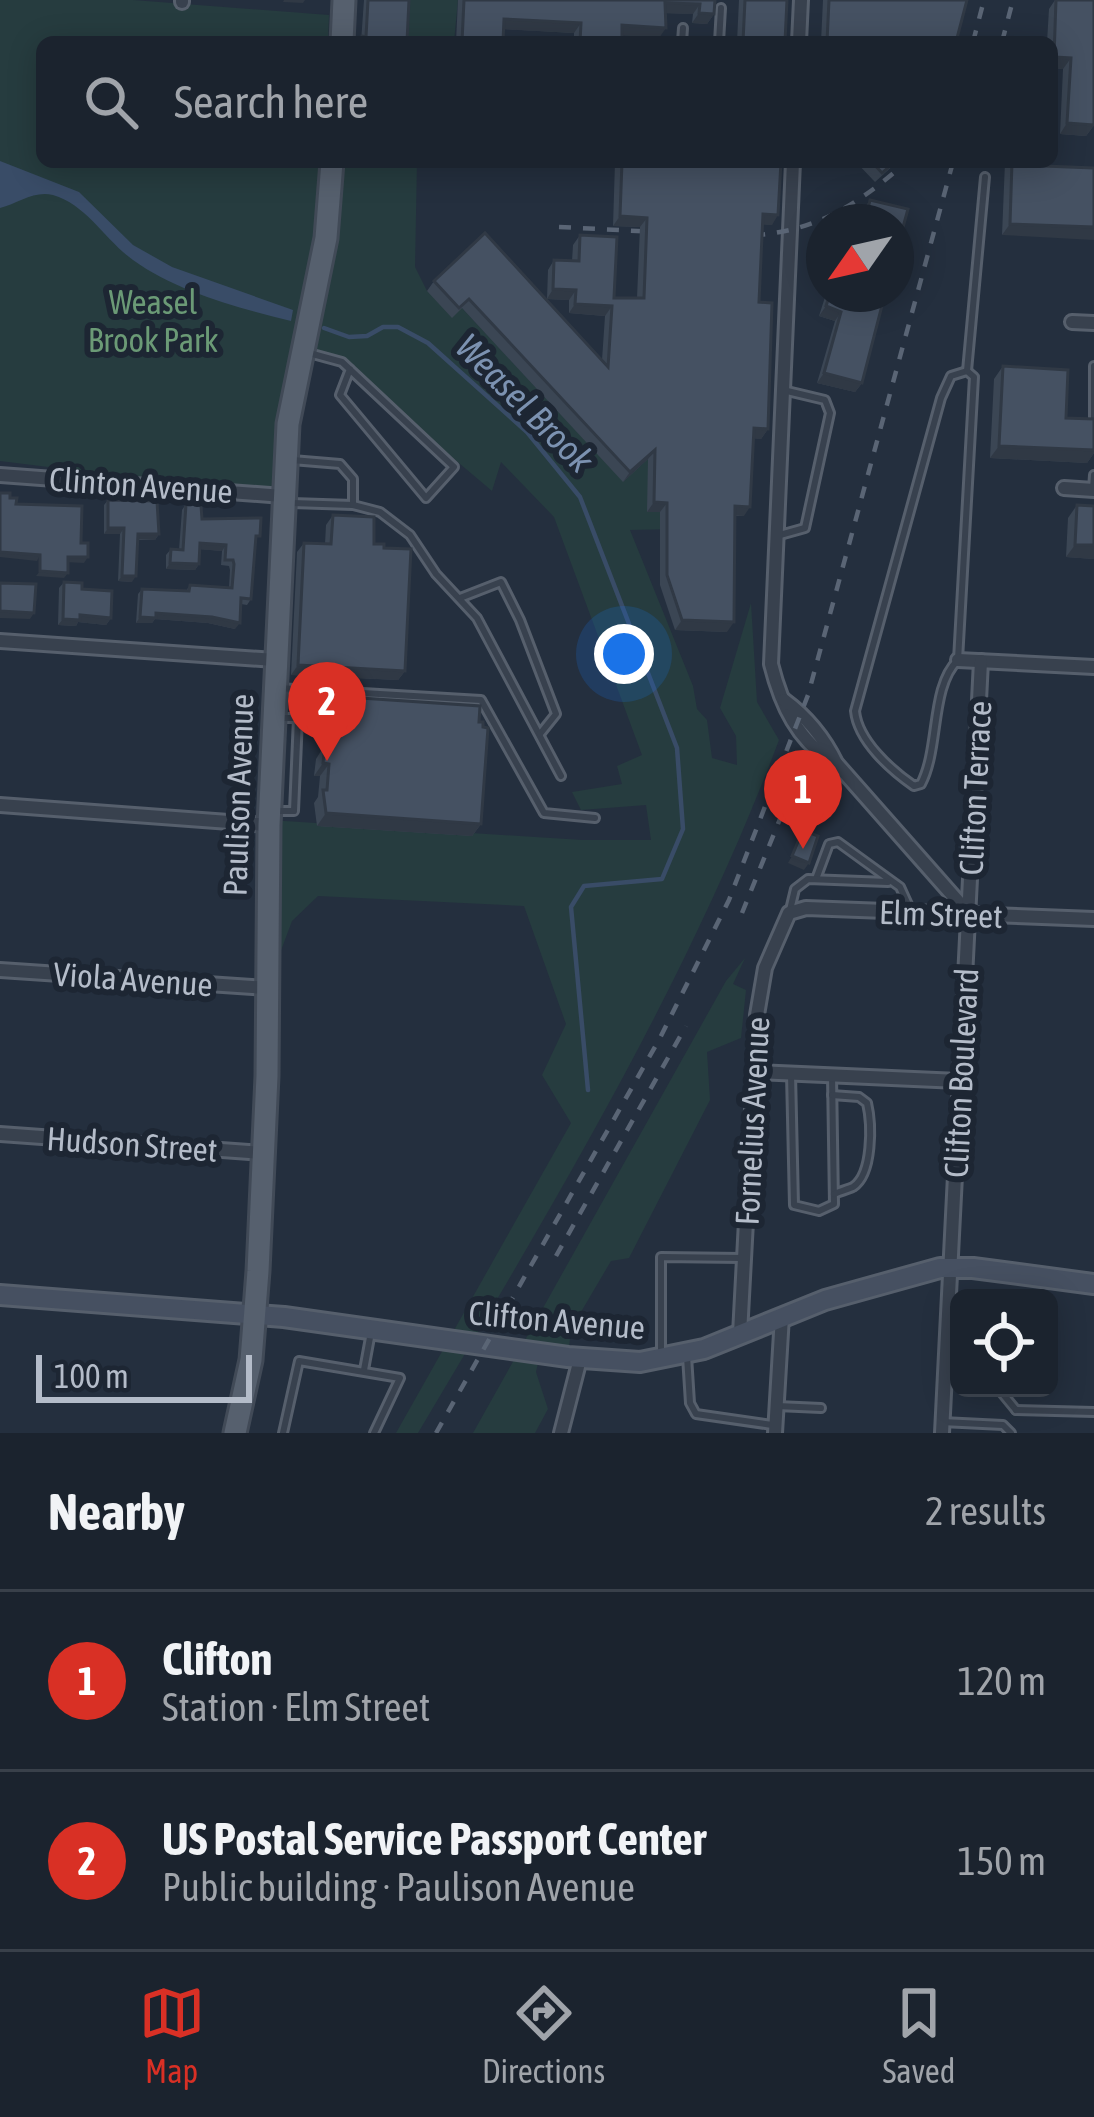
<!DOCTYPE html>
<html lang="en">
<head>
<meta charset="utf-8">
<style>
	:root { --surface:#1b232e; --page:#282f3a; --text:#f1f3f6; --muted:#a0a4aa; --line:#39404a; --accent:#d93025 }
	body { margin:0; font-family:"Asap Condensed",sans-serif; background:var(--page); color:var(--text) }
	.controls { position:absolute; right:36px; bottom:36px; display:grid; overflow:hidden; border-radius:18px; box-shadow:0 6px 30px #0003 }
	.controls button { width:108px; height:108px; display:grid; place-items:center; padding:0; border:0; border-bottom:3px solid var(--line); background:var(--surface); color:var(--text); font:60px sans-serif }
	.compass { position:absolute; left:806px; top:204px; width:108px; height:108px; border-radius:50%; background:var(--surface); box-shadow:0 6px 30px #0003; rotate:236deg }
	.scale { position:absolute; left:36px; bottom:30px; width:216px; box-sizing:border-box; padding-left:12px; border:6px solid #b4bcc9; border-top:0; font-size:33px; line-height:42px; white-space:nowrap; color:#b4bcc9; -webkit-text-stroke:9px #1d2633; paint-order:stroke }
	.you { position:absolute; left:624px; top:654px; width:42px; height:42px; margin:-30px; border:9px solid #fff; border-radius:50%; background:#1a73e8; box-shadow:0 0 0 18px #1a73e833 }
	.badge { display:grid; place-items:center; width:78px; height:78px; border-radius:50%; background:var(--accent); color:#fff; font-size:39px; font-weight:700 }
	.pin { position:absolute; translate:-50% -99px; filter:drop-shadow(0 3px 6px #0008) }
	.pin::after { content:''; position:absolute; top:63px; width:42px; height:36px; background:inherit; clip-path:polygon(0 0,100% 0,50% 100%) }
	.list { margin:0; padding:0; list-style:none }
	h2 { display:flex; justify-content:space-between; align-items:center; height:156px; margin:0; padding:0 48px; font-size:51px }
	h2 small { font-size:39px; font-weight:400; color:var(--muted) }
	.list li { display:grid; grid-template-columns:78px 1fr auto; gap:36px; align-items:center; box-sizing:border-box; height:180px; padding:0 48px; border-top:3px solid var(--line) }
	.list b { display:block; font-size:45px; white-space:nowrap }
	.list p { margin:0; font-size:39px; white-space:nowrap; color:var(--muted) }
	.list em { font-size:39px; font-style:normal; color:var(--muted) }
	.icon { flex:none; width:66px; height:66px; fill:none; stroke:currentColor; stroke-width:2; stroke-linecap:round; stroke-linejoin:round }
	.map { position:relative; flex:none; width:1094px; height:1433px; overflow:hidden }
	.search { position:absolute; background:var(--surface); box-shadow:0 6px 30px #0003; left:36px; right:36px; top:36px; height:132px; display:flex; align-items:center; gap:30px; box-sizing:border-box; padding:0 42px; border-radius:18px; color:var(--muted); font-size:45px }
	.sheet { height:516px; background:var(--surface) }
	nav { display:flex; justify-content:space-around; align-items:center; box-sizing:border-box; height:168px; border-top:3px solid var(--line); background:var(--surface); font-size:33px; color:var(--muted) }
	nav a { display:grid; justify-items:center; gap:6px }
	nav .on { color:var(--accent) }
	.map>svg:first-child { display:block }
	.green { fill:#263c3f }
	.water { fill:#394c67 }
	.lines { fill:none; stroke-linecap:round; stroke-linejoin:round }
	.stream { stroke:#394c67; stroke-width:4.5 }
	.service-casing { stroke:#565f6c; stroke-width:12 }
	.minor-casing { stroke:#565f6c; stroke-width:18 }
	.secondary-casing { stroke:#565f6c; stroke-width:24 }
	.primary-casing { stroke:#414a57; stroke-width:27 }
	.service { stroke:#38414e; stroke-width:6 }
	.minor { stroke:#38414e; stroke-width:12 }
	.secondary { stroke:#465061; stroke-width:18 }
	.primary { stroke:#56606e; stroke-width:21 }
	.rail { stroke:#5a6575; stroke-width:4.5; stroke-dasharray:12 12; stroke-linecap:butt }
	.wall { fill:#3b4654 }
	.shaded-wall { fill:#303945 }
	.building { fill:#455162; stroke:#303945; stroke-width:3 }
	.labels { text-anchor:middle; dominant-baseline:central; stroke-width:12; stroke-linejoin:round; paint-order:stroke }
	.park-label { font-size:33px; fill:#6b9a76; stroke:#1d2633 }
	.street-label { font-size:33px; fill:#b4bcc9; stroke:#1d2633 }
	.water-label { font-size:36px; font-style:italic; fill:#7c92b1; stroke:#1d2633 }
</style>
</head>
<body>
<div class="map">
<svg width="1094" height="1433" viewBox="0 0 1094 1433">
	<rect width="100%" height="100%" fill="#242f3e"/>
	<g class="green">
		<path d="M0,0H133L329,15L328,42H42V162H417L415,267L427,291L462,308L623,481L648,459L675,513L676,529L630,530L693,686L697,709L707,720L712,758L737,765L736,736L720,708L751,603L757,702L779,740C687,985 551,1208 418,1433H396L571,1123L542,1075L566,1024L524,906L318,896L292,921L267,988L269,820L582,840H651L646,805L581,810L572,792L622,784L617,766L642,755L554,517L501,462L492,491L335,358L304,347L283,496L0,461Z"/>
		<polygon points="405,0 458,0 454,42 402,42"/>
		<polygon points="745,958 733,984 746,990 741,1038 707,1052 710,1100 629,1258 611,1261 571,1329 568,1357 540,1354 536,1372 548,1409 535,1433 473,1433 726,981"/>
	</g>
	<path class="water" d="M0,161L79,192L133,245L172,267L293,310L291,321C239,308 177,292 133,260C105,240 87,205 53,195C35,190 18,203 0,208Z"/>
	<g class="lines">
		<polyline class="stream" points="324,328 349,337 367,336 383,327 398,327 428,343 527,432 580,497 677,748 683,829 662,879 584,886 571,907 588,1090"/>
		<g class="service-casing">
			<g id="service">
				<polyline points="682,42 683,28"/>
				<polyline points="719,42 721,8"/>
				<polyline points="309,353 342,362 454,467 426,498 340,395 350,369"/>
				<polyline points="1094,366 1094,427"/>
				<path d="M967,371L974,377L958,660C930,687 940,748 921,784L914,786C891,770 858,741 855,711L941,398L951,376Z"/>
				<polyline points="967,371 985,177"/>
				<polyline points="292,460 340,464 353,479 353,505 292,503"/>
				<polyline points="1093,490 1094,475"/>
				<polyline points="353,505 380,512 410,535 436,574 477,618 561,776"/>
				<polyline points="780,535 805,528 830,413 825,400 783,390"/>
				<polyline points="460,598 501,582 520,620 556,714 540,734"/>
				<polyline points="278,688 481,700 544,813 595,818"/>
				<polyline points="273,811 294,811 298,718 282,718"/>
				<polyline points="816,879 829,844 838,842 900,887 910,909"/>
				<polyline points="790,910 795,889 808,879 888,882"/>
				<polyline points="791,1074 794,1205 819,1211 834,1204 832,1076"/>
				<path d="M832,1095L859,1097L867,1103C872,1124 873,1174 853,1187C852,1188 835,1193 834,1194"/>
				<polyline points="661,1355 661,1257 742,1258"/>
				<polyline points="687,1356 690,1403 696,1414 772,1425"/>
				<polyline points="364,1370 371,1332"/>
				<polyline points="998,1388 1016,1410"/>
				<polyline points="777,1406 821,1408"/>
				<polyline points="1016,1410 1094,1412"/>
				<polyline points="942,1422 1003,1425 1011,1433"/>
				<polyline points="283,1433 299,1361 400,1378 374,1433"/>
			</g>
		</g>
		<g class="minor-casing">
			<g id="minor">
				<polyline points="182,2 182,0"/>
				<polyline points="799,42 801,0"/>
				<path d="M793,162L771,664C781,704 798,743 836,763"/>
				<polyline points="1072,322 1094,323"/>
				<polyline points="0,475 283,496"/>
				<polyline points="1064,488 1094,490"/>
				<polyline points="0,641 275,660"/>
				<polyline points="958,660 1094,667"/>
				<path d="M784,700C807,717 824,738 836,763L970,915"/>
				<polyline points="0,805 269,825"/>
				<polyline points="0,970 267,988"/>
				<polyline points="754,1072 959,1081"/>
				<polyline points="0,1134 263,1153"/>
				<polyline points="740,1334 757,1015 765,968 789,913 806,908 1094,919"/>
				<polyline points="561,1433 580,1359"/>
				<polyline points="775,1433 782,1316"/>
				<polyline points="942,1433 981,661"/>
			</g>
		</g>
		<g class="secondary-casing">
			<polyline id="secondary" points="0,1295 284,1317 568,1357 640,1362 704,1349 825,1300 940,1268 973,1268 1094,1284"/>
		</g>
		<g class="primary-casing">
			<g id="primary">
				<polyline points="342,42 344,0"/>
				<polyline points="235,1433 251,1360 258,1271 267,1076 269,825 288,424 326,238 332,162"/>
			</g>
		</g>
		<use href="#service" class="service"/>
		<use href="#minor" class="minor"/>
		<use href="#secondary" class="secondary"/>
		<use href="#primary" class="primary"/>
		<g class="rail">
			<polyline points="973,42 984,0"/>
			<polyline points="1002,42 1013,0"/>
			<polyline points="559,227 675,233"/>
			<path d="M729,235C802,239 853,210 906,162"/>
			<polyline points="742,913 805,757"/>
			<polyline points="556,1256 686,1026"/>
			<polyline points="436,1433 660,1038 729,900 808,695 953,162"/>
		</g>
	</g>
	<g class="wall">
		<polygon points="364,0 409,0 361,42"/>
		<polygon points="458,0 715,0 714,14 707,24 692,23 693,14 665,13 659,38 622,35 622,42 574,42 574,33 504,29 503,42 456,42"/>
		<polygon points="739,0 787,0 785,42 737,42"/>
		<polygon points="823,0 967,0 956,42 821,42"/>
		<polygon points="1055,0 1094,0 1094,125 1086,136 1060,134 1063,69 1052,68 1052,42 1047,42 1049,9"/>
		<polygon points="615,162 781,162 772,225 762,224 759,302 768,429 761,439 754,438 744,516 735,516 727,632 675,630 660,585 660,512 647,512 648,459 623,482 462,308 452,318 427,291 434,281 602,360 605,316 569,313 569,300 547,299 548,270 554,260 572,261 573,245 580,235 614,298 637,298 640,227 613,226"/>
		<polygon points="856,162 897,162 875,182"/>
		<polygon points="1005,162 1045,162 1045,166 1094,168 1002,235"/>
		<polygon points="870,200 896,222 860,222 864,209"/>
		<polygon points="826,294 885,294 862,383 855,392 817,383 835,321 819,316"/>
		<polygon points="1003,366 1066,418 1094,419 1094,453 1087,463 990,458 994,379"/>
		<polygon points="108,500 159,534 155,540 137,540 132,582 118,581 120,534 104,534 104,505"/>
		<polygon points="186,504 202,519 255,542 251,599 247,605 241,604 235,629 208,623 155,619 152,623 136,623 138,594 142,589 186,591 190,585 229,588 230,570 229,566 221,565 222,551 200,549 199,564 195,570 166,569 166,555 171,549 179,550 182,510"/>
		<polygon points="1077,505 1094,559 1066,557 1068,518"/>
		<polygon points="333,515 374,544 405,671 398,680 291,675 297,552 304,543 325,544 326,525"/>
		<polygon points="64,582 82,589 111,618 106,625 78,622 76,626 58,625 59,588"/>
		<polygon points="330,696 479,722 481,824 472,836 317,826 314,803 318,797 320,776 314,776 316,759 321,751 321,709"/>
	</g>
	<g class="shaded-wall">
		<polygon points="284,0 305,0 303,3 283,2"/>
		<polygon points="665,3 700,4 693,14 658,13"/>
		<polygon points="699,13 714,14 707,24 692,23"/>
		<polygon points="504,19 581,23 574,33 498,29"/>
		<polygon points="622,25 666,28 659,38 615,35"/>
		<polygon points="1054,57 1071,58 1063,69 1052,68"/>
		<polygon points="1067,123 1094,125 1086,136 1060,134"/>
		<polygon points="763,214 778,215 772,225 756,224"/>
		<polygon points="620,216 647,218 640,227 613,226"/>
		<polygon points="1010,224 1094,227 1094,240 1002,235"/>
		<polygon points="553,289 576,290 569,300 547,299"/>
		<polygon points="575,304 612,306 605,316 569,313"/>
		<polygon points="826,306 841,312 835,321 819,316"/>
		<polygon points="824,373 862,383 855,392 817,383"/>
		<polygon points="754,428 768,429 761,439 747,438"/>
		<polygon points="999,446 1094,450 1094,453 1087,463 990,458"/>
		<polygon points="655,450 648,459 623,482 630,472"/>
		<polygon points="654,502 667,503 660,512 647,512"/>
		<polygon points="735,506 750,507 744,516 728,515"/>
		<polygon points="108,528 124,528 120,534 104,534"/>
		<polygon points="138,534 159,534 155,540 134,539"/>
		<polygon points="200,543 226,545 222,551 196,549"/>
		<polygon points="1075,545 1094,545 1094,559 1066,557"/>
		<polygon points="0,552 40,555 37,561 0,557"/>
		<polygon points="68,557 88,557 84,563 65,562"/>
		<polygon points="170,563 199,564 195,570 166,569"/>
		<polygon points="40,571 68,573 64,578 36,576"/>
		<polygon points="122,576 136,576 132,582 118,581"/>
		<polygon points="0,611 34,613 30,619 0,618"/>
		<polygon points="156,613 212,617 240,623 235,629 208,623 155,619 152,623 136,623 140,617"/>
		<polygon points="80,615 111,618 106,625 78,622 76,626 58,625 63,619"/>
		<polygon points="682,620 734,622 727,632 675,630"/>
		<polygon points="298,665 405,671 398,680 291,675"/>
		<polygon points="323,763 329,764 320,776 314,776"/>
		<polygon points="326,813 481,824 472,836 317,826"/>
		<polygon points="792,856 809,863 804,870 788,863"/>
	</g>
	<g class="building">
		<polygon points="368,0 409,0 407,42 361,42 362,36 366,37"/>
		<polygon points="464,0 715,0 714,14 699,13 700,4 665,3 666,28 622,25 622,42 580,42 581,23 504,19 503,42 462,42"/>
		<polygon points="745,0 787,0 785,42 743,42"/>
		<polygon points="829,0 967,0 956,42 827,42"/>
		<polygon points="1056,0 1094,0 1094,125 1067,123 1071,58 1054,57"/>
		<polygon points="622,162 781,162 778,215 763,214 759,302 772,303 768,429 754,428 750,507 735,506 734,622 682,620 667,575 667,503 654,502 655,450 630,472 469,299 459,308 434,281 485,233 608,367 612,306 575,304 576,290 553,289 554,260 579,261 580,235 617,237 614,298 644,298 647,218 620,216"/>
		<polygon points="872,162 894,162 882,173"/>
		<polygon points="1012,162 1045,162 1045,166 1094,168 1094,227 1010,224"/>
		<polygon points="870,200 908,209 896,253 896,222 865,222"/>
		<polygon points="830,294 885,294 862,383 824,373 841,312 826,306"/>
		<polygon points="1003,366 1068,370 1066,418 1094,419 1094,450 999,446"/>
		<polygon points="0,493 10,493 10,498 17,498 16,504 82,506 81,543 88,543 88,557 68,557 68,573 40,571 40,555 0,552"/>
		<polygon points="108,500 157,501 159,534 138,534 136,576 122,576 124,528 108,528"/>
		<polygon points="186,504 201,505 202,519 261,518 260,536 256,536 251,599 241,598 240,623 212,617 156,613 156,618 140,617 142,589 189,591 190,585 232,588 234,564 233,560 225,560 226,545 200,543 199,564 170,563 171,549 183,550"/>
		<polygon points="1077,505 1094,506 1094,545 1075,545"/>
		<polygon points="333,515 374,517 374,544 384,544 384,548 411,549 405,671 298,665 304,543 331,544"/>
		<polygon points="64,582 82,583 82,589 112,591 111,618 80,615 80,620 63,619"/>
		<polygon points="0,583 36,584 34,613 0,611"/>
		<polygon points="330,696 480,706 479,722 483,722 483,727 488,728 481,824 326,813 323,790 327,790 329,764 323,763 325,746 330,747"/>
		<polygon points="803,830 818,836 809,863 792,856"/>
	</g>
	<g class="labels">
		<g class="park-label">
			<text x="153" y="302">Weasel<tspan x="153" dy="38">Brook Park</tspan></text>
		</g>
		<g class="street-label">
			<text transform="translate(141 485) rotate(4)">Clinton Avenue</text>
			<text transform="translate(975 788) rotate(-87)">Clifton Terrace</text>
			<text transform="translate(238 795) rotate(-88)">Paulison Avenue</text>
			<text transform="translate(941 914) rotate(2)">Elm Street</text>
			<text transform="translate(133 979) rotate(4)">Viola Avenue</text>
			<text transform="translate(961 1073) rotate(-87)">Clifton Boulevard</text>
			<text transform="translate(752 1121) rotate(-87)">Fornelius Avenue</text>
			<text transform="translate(132 1144) rotate(4)">Hudson Street</text>
			<text transform="translate(557 1320) rotate(5)">Clifton Avenue</text>
		</g>
		<g class="water-label">
			<text transform="translate(525 403) rotate(45)">Weasel Brook</text>
		</g>
	</g>
</svg>
<div class="controls">
<button><svg class="icon" aria-label="locate" viewBox="0 0 24 24"><circle cx="12" cy="12" r="6"/><path d="M12 2v4M12 18v4M2 12h4M18 12h4"/></svg></button>
</div>
<svg class="compass" viewBox="-18 -18 36 36"><path d="M0-13l5 13h-10z" fill="#e53935"/><path d="M0 13l5-13h-10z" fill="#a0a4aa"/></svg>
<div class="scale">100 m</div>
<div class="you"></div>
<div class="pin badge" style="left:803px;top:849px">1</div>
<div class="pin badge" style="left:327px;top:761px">2</div>
<div class="search"><svg class="icon" aria-label="search" viewBox="0 0 24 24"><circle cx="10" cy="10" r="6"/><path d="M15 15l6 6"/></svg>Search here</div>
</div>
<section class="sheet">
<h2>Nearby<small>2 results</small></h2>
<ul class="list">
<li><span class="badge">1</span><div><b>Clifton</b><p>Station · Elm Street</p></div><em>120 m</em></li>
<li><span class="badge">2</span><div><b>US Postal Service Passport Center</b><p>Public building · Paulison Avenue</p></div><em>150 m</em></li>
</ul>
</section>
<nav>
<a class="on"><svg class="icon" aria-label="map" viewBox="0 0 24 24"><path d="M3 6l6-2 6 2 6-2v14l-6 2-6-2-6 2zM9 4v14M15 6v14"/></svg>Map</a>
<a><svg class="icon" aria-label="directions" viewBox="0 0 24 24"><path d="M12 3l9 9-9 9-9-9zM9 14v-3h6M13 9l2 2-2 2"/></svg>Directions</a>
<a><svg class="icon" aria-label="saved" viewBox="0 0 24 24"><path d="M7 4h10v16l-5-4-5 4z"/></svg>Saved</a>
</nav>
</body>
</html>
